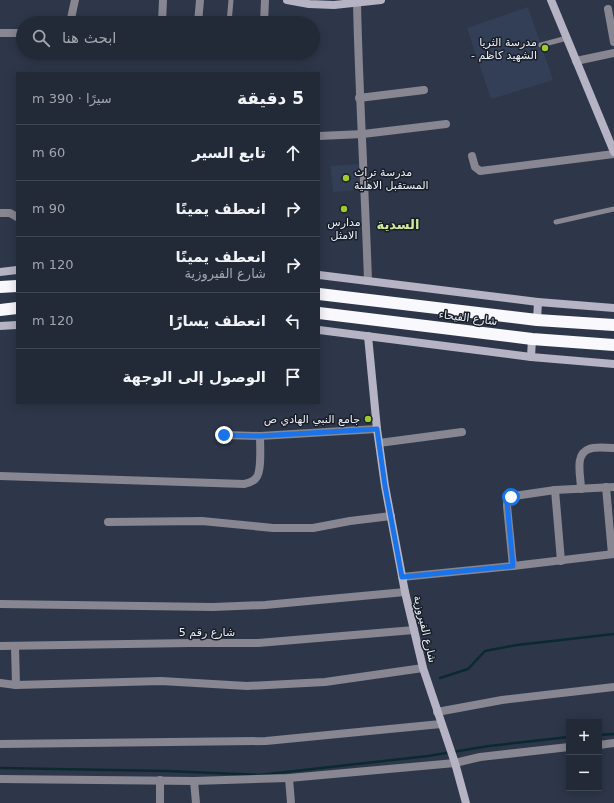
<!DOCTYPE html>
<html lang="ar">
<head>
<meta charset="utf-8">
<style>
	:root { --surface:#222937; --page:#2a313f; --text:#f1f3f6; --muted:#a2a6ad; --line:#3f4552 }
	body { margin:0; font-family:"DejaVu Sans",Vazirmatn,sans-serif; background:var(--page); color:var(--text); direction:rtl }
	.controls { position:absolute; right:12px; bottom:12px; display:grid; overflow:hidden; border-radius:0px; box-shadow:0 2px 10px #0003 }
	.controls button { width:36px; height:36px; display:grid; place-items:center; padding:0; border:0; border-bottom:1px solid var(--line); background:var(--surface); color:var(--text); font:20px sans-serif }
	.stop { position:absolute; width:12px; height:12px; margin:-9px; border:3px solid #1a73e8; border-radius:50%; background:#fff }
	.stop.end { background:#1a73e8; border-color:#fff; box-shadow:0 1px 4px #0008 }
	.list { margin:0; padding:0; list-style:none }
	h2 { display:flex; justify-content:space-between; align-items:center; height:52px; margin:0; padding:0 16px; font-size:17px }
	h2 small { font-size:13px; font-weight:400; color:var(--muted) }
	.list li { display:grid; grid-template-columns:26px 1fr auto; gap:12px; align-items:center; box-sizing:border-box; height:56px; padding:0 16px; border-top:1px solid var(--line) }
	.list b { display:block; font-size:15px; white-space:nowrap }
	.list p { margin:0; font-size:13px; white-space:nowrap; color:var(--muted) }
	.list em { font-size:13px; font-style:normal; color:var(--muted) }
	.icon { flex:none; width:22px; height:22px; fill:none; stroke:currentColor; stroke-width:2; stroke-linecap:round; stroke-linejoin:round }
	.map { position:relative; flex:none; width:614px; height:803px; overflow:hidden; direction:ltr }
	.search { position:absolute; background:var(--surface); box-shadow:0 2px 10px #0003; left:16px; top:16px; width:304px; height:44px; display:flex; align-items:center; gap:10px; box-sizing:border-box; padding:0 14px; border-radius:22px; color:var(--muted); font-size:15px }
	.panel { position:absolute; background:var(--surface); box-shadow:0 2px 10px #0003; left:16px; top:72px; width:304px; height:332px; border-radius:0px; direction:rtl }
	.map>svg:first-child { display:block }
	.built { fill:#333f57 }
	.lines { fill:none; stroke-linecap:round; stroke-linejoin:round }
	.stream { stroke:#0b2a2f; stroke-width:2.5 }
	.lane { stroke:#878691; stroke-width:5 }
	.street { stroke:#878691; stroke-width:8 }
	.secondary { stroke:#b5b3c4; stroke-width:8 }
	.highway { stroke:#f8f8fd; stroke-width:12 }
	.route { stroke:#1a73e8; stroke-width:5 }
	.poi-dot { fill:#9fca2c; stroke:#1a1e26; stroke-width:1.5 }
	.labels { text-anchor:middle; dominant-baseline:central; stroke-width:3; stroke-linejoin:round; paint-order:stroke }
	.poi-label { font-size:11px; fill:#e9effb; stroke:#1a1e26; text-anchor:end }
	.street-label { font-size:11px; fill:#e9effb; stroke:#1a1e26 }
	.quarter-label { font-size:13px; font-weight:bold; fill:#cfe99f; stroke:#1a1e26 }
</style>
</head>
<body>
<div class="map">
<svg width="614" height="803" viewBox="0 0 614 803">
	<rect width="100%" height="100%" fill="#2d3749"/>
	<g class="built">
		<polygon points="528,7 553,80 491,99 467,28"/>
		<polygon points="359,164 360,190 333,192 331,166"/>
	</g>
	<g class="lines">
		<g class="stream">
			<polyline points="440,678 468,669 485,651 517,645 614,634"/>
			<polyline points="599,735 614,734"/>
			<polyline points="0,768 167,771 259,775 428,756 489,746 569,737"/>
		</g>
		<g class="lane">
			<polyline points="229,23 231,0"/>
			<polyline points="541,45 567,38"/>
			<polyline points="226,55 226,53"/>
			<polyline points="556,222 614,209"/>
		</g>
		<g class="street">
			<path d="M357,3C359,96 365,188 368,281"/>
			<polyline points="608,9 614,42"/>
			<polyline points="70,23 75,0"/>
			<polyline points="162,23 163,0"/>
			<polyline points="198,23 200,0"/>
			<polyline points="264,23 265,0"/>
			<polyline points="0,33 23,33"/>
			<polyline points="576,61 614,53"/>
			<polyline points="359,98 424,90"/>
			<polyline points="319,136 363,134 446,124"/>
			<polyline points="472,156 475,167 480,171 614,154"/>
			<polyline points="0,213 10,213 17,217"/>
			<polyline points="224,435 260,436 377,429"/>
			<polyline points="379,443 462,432"/>
			<path d="M0,476L244,484C249,483 253,482 256,478C262,472 260,446 260,436"/>
			<polyline points="606,487 612,554"/>
			<path d="M581,489C581,477 574,454 589,449C596,446 607,448 614,448"/>
			<polyline points="555,490 561,561"/>
			<polyline points="108,522 202,521 273,528 313,528 350,521 391,516"/>
			<path d="M513,566L507,506C507,500 508,498 514,496L555,490L614,487"/>
			<polyline points="402,577 513,566 614,554"/>
			<polyline points="0,604 213,607 265,605 405,592"/>
			<polyline points="0,646 191,643 258,643 414,630"/>
			<polyline points="15,646 16,685"/>
			<polyline points="0,683 16,685 161,681 247,686 325,682 423,668"/>
			<polyline points="437,712 502,700 614,687"/>
			<polyline points="0,744 266,741 441,724"/>
			<polyline points="599,745 614,743"/>
			<polyline points="289,778 291,803"/>
			<polyline points="0,779 194,781 289,778 455,763 480,757 569,747"/>
			<polyline points="160,780 160,803"/>
			<polyline points="194,781 196,803"/>
		</g>
		<g class="secondary">
			<polyline points="287,0 309,4 334,5 381,0"/>
			<polyline points="551,0 614,152"/>
			<polyline points="0,272 17,270"/>
			<polyline points="319,275 538,302 614,308"/>
			<polyline points="537,320 538,302"/>
			<polyline points="0,326 17,325"/>
			<polyline points="319,330 531,357 614,364"/>
			<polyline points="368,336 377,429 385,486 405,592 423,668 455,763 466,803"/>
			<polyline points="531,357 532,339"/>
		</g>
		<g class="highway">
			<polyline points="0,287 17,286"/>
			<polyline points="319,294 537,320 614,325"/>
			<polyline points="0,310 17,308"/>
			<polyline points="319,313 532,339 614,345"/>
		</g>
	</g>
	<g class="lines">
		<polyline class="route" points="224,435 260,436 377,429 385,486 402,577 513,566 507,502 511,497"/>
	</g>
	<g class="poi-dot">
		<circle cx="545" cy="48" r="4"/>
		<circle cx="346" cy="178" r="4"/>
		<circle cx="344" cy="209" r="4"/>
		<circle cx="368" cy="419" r="4"/>
	</g>
	<g class="labels">
		<g class="poi-label">
			<text x="537" y="42">مدرسة الثريا<tspan x="537" dy="13">- الشهيد كاظم</tspan></text>
			<text x="354" y="172" text-anchor="start">مدرسة تراث<tspan x="354" dy="13">المستقبل الاهلية</tspan></text>
			<text x="344" y="222" text-anchor="middle">مدارس<tspan x="344" dy="13">الامثل</tspan></text>
			<text x="360" y="419">جامع النبي الهادي ص</text>
		</g>
		<g class="street-label">
			<text transform="translate(468 318) rotate(7)">شارع الفيحاء</text>
			<text transform="translate(425 629) rotate(77)">شارع الفيروزية</text>
			<text x="207" y="632">شارع رقم 5</text>
		</g>
		<g class="quarter-label">
			<text x="398" y="224">السدية</text>
		</g>
	</g>
</svg>
<div class="controls">
<button>+</button>
<button>−</button>
</div>
<div class="stop" style="left:511px;top:497px"></div>
<div class="stop end" style="left:224px;top:435px"></div>
<div class="search"><svg class="icon" aria-label="search" viewBox="0 0 24 24"><circle cx="10" cy="10" r="6"/><path d="M15 15l6 6"/></svg>ابحث هنا</div>
<section class="panel">
<h2>5 دقيقة<small>سيرًا · 390 m</small></h2>
<ul class="list">
<li><svg class="icon" aria-label="ahead" viewBox="0 0 24 24"><path d="M12 20V5M6 11l6-6 6 6"/></svg><div><b>تابع السير</b></div><em>60 m</em></li>
<li><svg class="icon" aria-label="right" viewBox="0 0 24 24"><path d="M7 20v-9h11M14 6l5 5-5 5"/></svg><div><b>انعطف يمينًا</b></div><em>90 m</em></li>
<li><svg class="icon" aria-label="right" viewBox="0 0 24 24"><path d="M7 20v-9h11M14 6l5 5-5 5"/></svg><div><b>انعطف يمينًا</b><p>شارع الفيروزية</p></div><em>120 m</em></li>
<li><svg class="icon" aria-label="left" viewBox="0 0 24 24"><path d="M17 20v-9H6M10 6l-5 5 5 5"/></svg><div><b>انعطف يسارًا</b></div><em>120 m</em></li>
<li><svg class="icon" aria-label="arrive" viewBox="0 0 24 24"><path d="M6 21V4h12l-3 4 3 4H6"/></svg><div><b>الوصول إلى الوجهة</b></div></li>
</ul>
</section>
</div>
</body>
</html>
